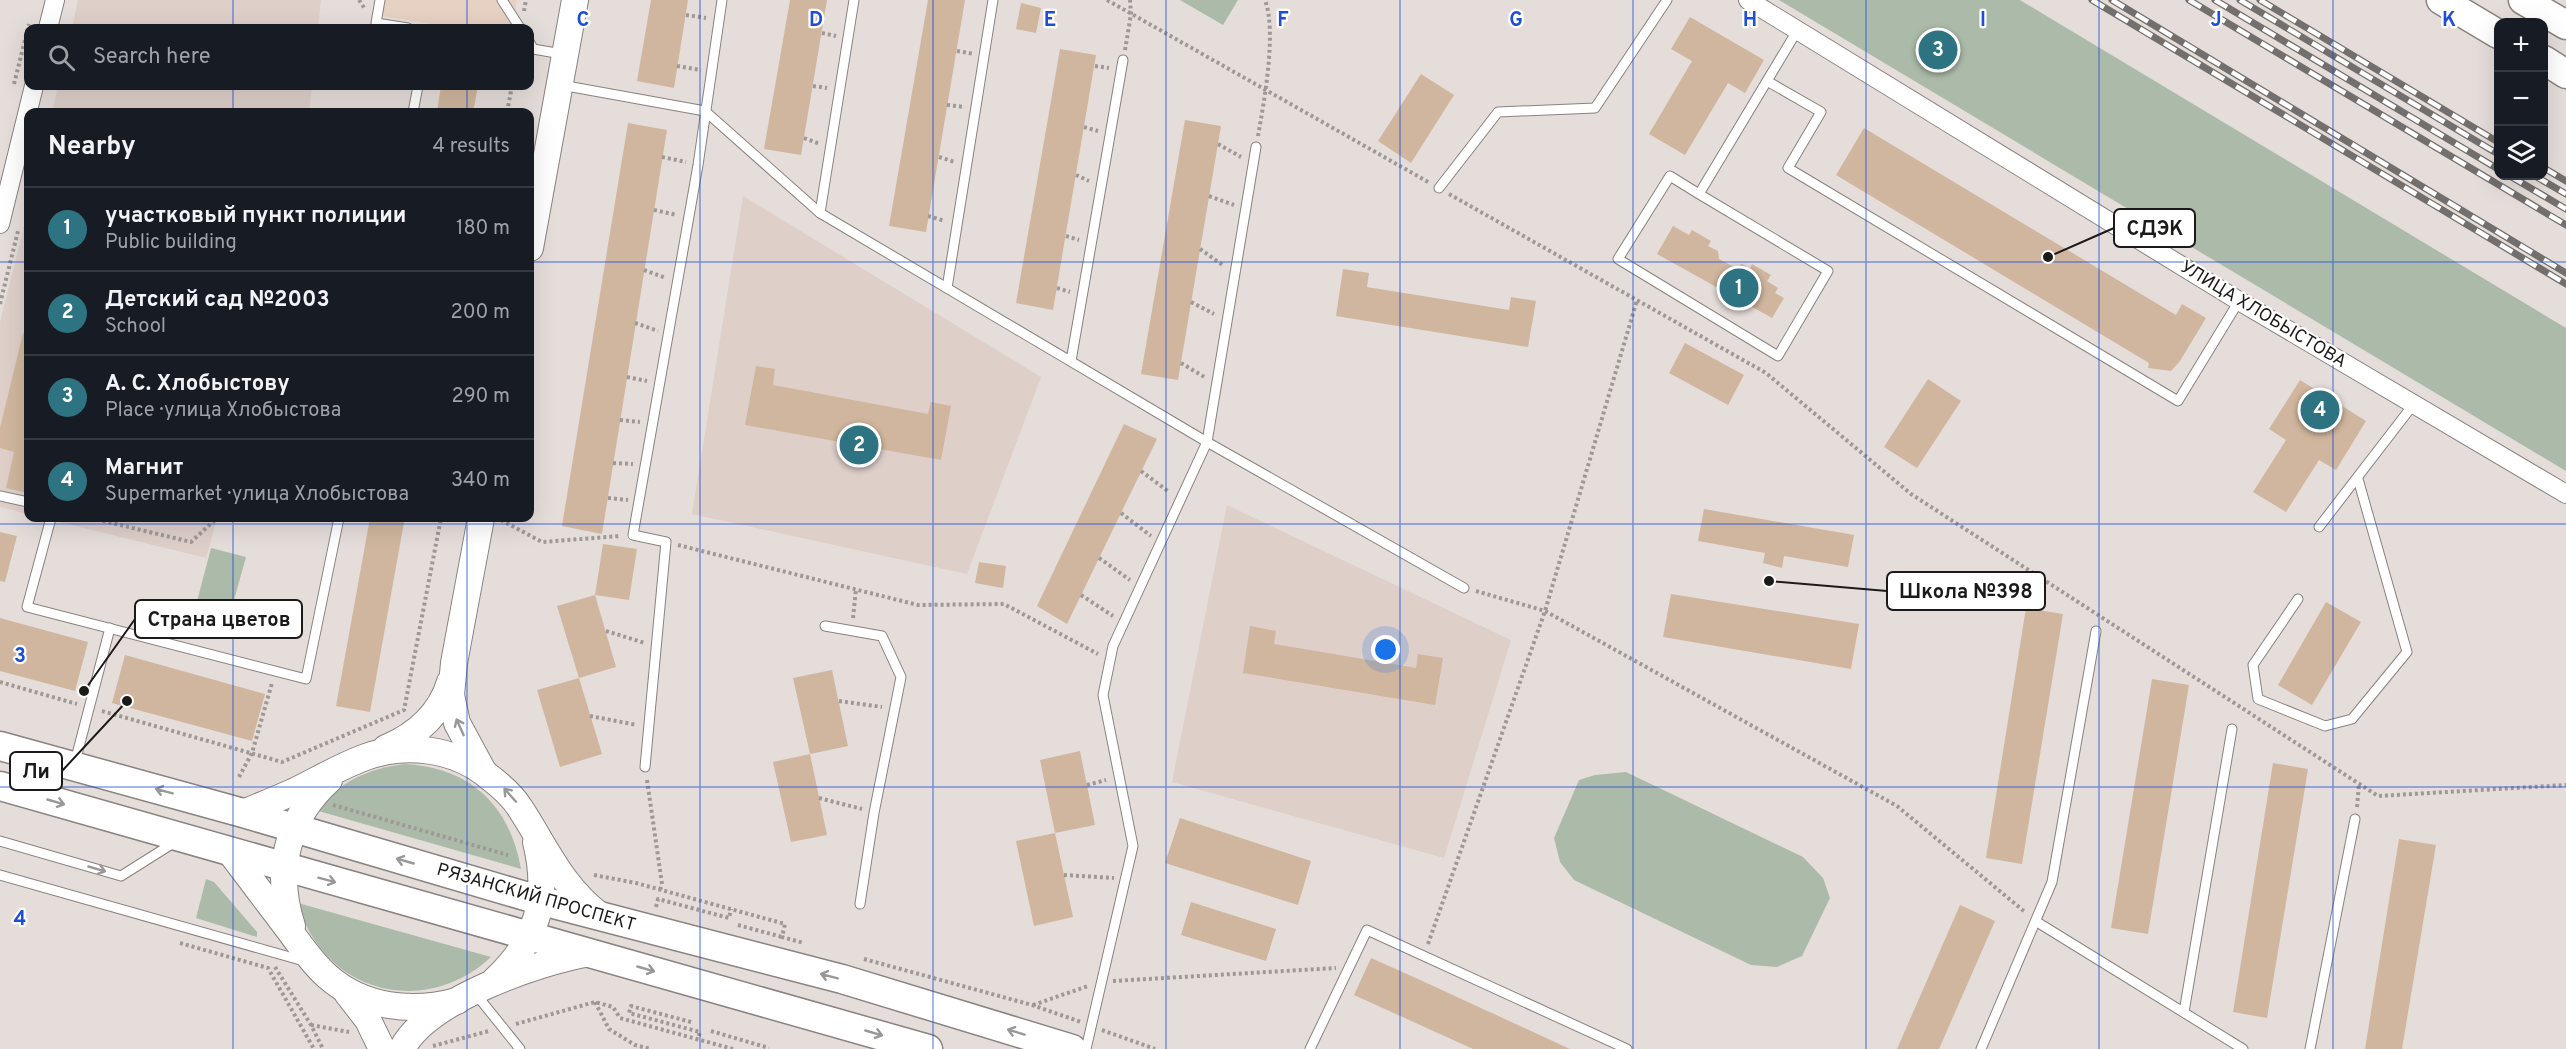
<!DOCTYPE html>
<html lang="en">
<head>
<meta charset="utf-8">
<style>
	:root { --surface:#171b24; --page:#20242c; --text:#f1f3f6; --muted:#9ea1a6; --line:#363941; --accent:#2e7382 }
	body { margin:0; font-family:Overpass,sans-serif; background:var(--page); color:var(--text) }
	.controls { position:absolute; right:18px; top:18px; display:grid; overflow:hidden; border-radius:12px; box-shadow:0 6px 24px #0002 }
	.controls button { width:54px; height:54px; display:grid; place-items:center; padding:0; border:0; border-bottom:2px solid var(--line); background:var(--surface); color:var(--text); font:30px sans-serif }
	.you { position:absolute; left:1386px; top:650px; width:21px; height:21px; margin:-15px; border:4px solid #fff; border-radius:50%; background:#1a73e8; box-shadow:0 0 0 9px #1a73e833 }
	.badge { display:grid; place-items:center; width:39px; height:39px; border-radius:50%; background:var(--accent); color:#fff; font-size:20px; font-weight:700 }
	.pin { position:absolute; translate:-50% -50%; border:3px solid #fff; box-shadow:0 2px 6px #0006 }
	.list { margin:0; padding:0; list-style:none }
	h2 { display:flex; justify-content:space-between; align-items:center; height:78px; margin:0; padding:0 24px; font-size:26px }
	h2 small { font-size:20px; font-weight:400; color:var(--muted) }
	.list li { display:grid; grid-template-columns:39px 1fr auto; gap:18px; align-items:center; box-sizing:border-box; height:84px; padding:0 24px; border-top:2px solid var(--line) }
	.list b { display:block; font-size:22px; white-space:nowrap }
	.list p { margin:0; font-size:20px; white-space:nowrap; color:var(--muted) }
	.list em { font-size:20px; font-style:normal; color:var(--muted) }
	.icon { flex:none; width:33px; height:33px; fill:none; stroke:currentColor; stroke-width:2; stroke-linecap:round; stroke-linejoin:round }
	.map { position:relative; flex:none; width:2566px; height:1049px; overflow:hidden }
	.search { position:absolute; background:var(--surface); box-shadow:0 6px 24px #0002; left:24px; top:24px; width:510px; height:66px; display:flex; align-items:center; gap:15px; box-sizing:border-box; padding:0 21px; border-radius:12px; color:var(--muted); font-size:22px }
	.panel { position:absolute; background:var(--surface); box-shadow:0 6px 24px #0002; left:24px; top:108px; width:510px; height:414px; border-radius:12px }
	.map>svg:first-child { display:block }
	.built { fill:#decfc9 }
	.medical { fill:#e6d1c3 }
	.green { fill:#acbba9 }
	.building { fill:#d0b69e }
	.lines { fill:none; stroke-linecap:round; stroke-linejoin:round }
	.lane-casing { stroke:#89827f; stroke-width:11 }
	.street-casing { stroke:#89827f; stroke-width:20 }
	.secondary-casing { stroke:#89827f; stroke-width:28 }
	.primary-casing { stroke:#89827f; stroke-width:31 }
	.path { stroke:#9e9996; stroke-width:4; stroke-dasharray:3 3; stroke-linecap:butt }
	.lane { stroke:#fff; stroke-width:9 }
	.street { stroke:#fff; stroke-width:18 }
	.secondary { stroke:#fff; stroke-width:26 }
	.primary { stroke:#fff; stroke-width:28 }
	.rail-casing { stroke:#736f6d; stroke-width:7 }
	.rail { stroke:#fff; stroke-width:4.5; stroke-dasharray:14; stroke-linecap:butt }
	.oneway { stroke:#999898 }
	.grid { fill:none; stroke:#1d4ed8; stroke-width:1.5; stroke-opacity:0.55 }
	.labels { text-anchor:middle; dominant-baseline:central; stroke-width:4.5; stroke-linejoin:round; paint-order:stroke }
	.street-label { font-size:18px; fill:#1c1a19; stroke:#fff }
	.grid-label { font-size:20px; text-anchor:middle; font-weight:bold; fill:#1d4ed8; stroke:#fff; stroke-width:4.5; stroke-linejoin:round; paint-order:stroke }
	.leader { fill:none; stroke:#1c1a19; stroke-width:2 }
	.callout-dot { fill:#1c1a19; stroke:#fff; stroke-width:2 }
	.callout { fill:#fff; stroke:#1c1a19; stroke-width:2 }
	.callout-label { font-size:20px; text-anchor:middle; font-weight:bold; fill:#1c1a19 }
</style>
</head>
<body>
<div class="map">
<svg width="2566" height="1049" viewBox="0 0 2566 1049">
	<rect width="100%" height="100%" fill="#e5ddda"/>
	<g class="built">
		<polygon points="78,0 321,0 318,28 72,28"/>
		<polygon points="58,86 312,86 309,112 52,112"/>
		<polygon points="743,196 1041,377 967,574 692,514"/>
		<polygon points="28,210 28,514 0,507 0,322"/>
		<polygon points="1227,505 1511,640 1444,858 1172,782"/>
		<polygon points="43,518 217,518 206,558"/>
	</g>
	<polygon class="medical" points="385,0 517,0 512,28 456,28 383,16"/>
	<g class="green">
		<polygon points="1180,0 1238,0 1223,25"/>
		<polygon points="1779,0 2020,0 2566,328 2566,471"/>
		<polygon points="211,548 246,557 229,618 195,609"/>
		<path d="M406,764C471,768 510,806 521,869L315,810C340,782 368,768 406,764Z"/>
		<polygon points="1626,772 1803,857 1823,878 1830,898 1802,956 1777,967 1751,965 1574,880 1560,862 1554,838 1579,780 1595,775"/>
		<polygon points="206,879 214,882 257,932 257,937 196,918"/>
		<path d="M298,903L491,957C425,1019 322,993 298,903Z"/>
	</g>
	<g class="building">
		<polygon points="651,0 688,0 674,88 637,81"/>
		<polygon points="790,0 827,0 801,155 764,149"/>
		<polygon points="928,0 965,0 926,232 889,226"/>
		<polygon points="1021,3 1041,8 1036,33 1016,29"/>
		<polygon points="1690,17 1764,60 1745,93 1728,83 1685,155 1649,134 1692,61 1671,49"/>
		<polygon points="1060,49 1096,55 1053,310 1016,303"/>
		<polygon points="1421,74 1454,95 1411,163 1378,141"/>
		<polygon points="441,86 478,86 473,112 437,112"/>
		<polygon points="1185,120 1221,126 1178,380 1141,374"/>
		<polygon points="628,123 667,130 602,534 562,526"/>
		<polygon points="1864,128 2176,315 2182,304 2206,318 2180,361 2171,371 2148,368 2149,363 1836,175"/>
		<polygon points="1673,226 1689,235 1692,230 1711,241 1708,246 1718,251 1719,259 1734,267 1742,264 1750,269 1752,264 1771,275 1767,281 1778,288 1775,293 1784,298 1772,318 1657,254"/>
		<polygon points="1343,269 1369,273 1367,287 1509,310 1511,297 1536,301 1528,347 1336,316"/>
		<polygon points="23,333 28,333 28,493 6,488 14,452 0,448 0,428"/>
		<polygon points="1685,343 1744,375 1728,405 1669,373"/>
		<polygon points="756,366 775,369 773,385 928,414 931,402 951,406 941,460 745,425"/>
		<polygon points="1928,379 1961,401 1917,468 1884,447"/>
		<polygon points="2300,380 2366,421 2336,470 2319,460 2286,512 2253,492 2286,440 2269,429"/>
		<polygon points="1124,424 1157,439 1067,624 1037,606"/>
		<polygon points="1704,509 1854,535 1848,567 1784,556 1782,568 1763,563 1765,553 1698,541"/>
		<polygon points="370,518 404,522 370,712 336,706"/>
		<polygon points="0,532 17,536 5,582 0,581"/>
		<polygon points="603,544 637,549 629,600 595,595"/>
		<polygon points="979,562 1006,566 1003,588 975,583"/>
		<polygon points="1671,594 1859,624 1851,669 1663,637"/>
		<polygon points="595,595 616,667 579,678 557,606"/>
		<polygon points="2326,602 2361,622 2312,705 2278,685"/>
		<polygon points="2026,608 2063,614 2022,864 1986,858"/>
		<polygon points="0,618 88,642 75,691 0,671"/>
		<polygon points="1250,626 1276,631 1274,644 1416,668 1418,654 1443,658 1435,705 1243,673"/>
		<polygon points="125,655 265,694 252,741 112,703"/>
		<polygon points="832,670 848,746 810,754 793,678"/>
		<polygon points="579,678 602,754 560,767 537,690"/>
		<polygon points="2152,679 2189,685 2148,934 2111,928"/>
		<polygon points="1080,751 1095,825 1055,833 1040,760"/>
		<polygon points="810,754 827,835 791,842 773,762"/>
		<polygon points="2273,763 2308,769 2267,1018 2233,1012"/>
		<polygon points="1180,818 1311,861 1298,905 1165,863"/>
		<polygon points="1055,833 1073,917 1034,926 1016,841"/>
		<polygon points="2399,839 2436,845 2402,1049 2365,1049"/>
		<polygon points="1191,902 1276,929 1266,961 1181,935"/>
		<polygon points="1960,905 1995,921 1939,1049 1897,1049"/>
		<polygon points="1371,958 1418,979 1570,1049 1473,1049 1354,995"/>
	</g>
	<g class="lines">
		<g class="lane-casing">
			<g id="lane">
				<polyline points="380,0 376,23 408,28"/>
				<polyline points="502,0 520,28"/>
				<polyline points="530,43 533,49 562,54"/>
				<polyline points="1767,81 1821,112 1788,168 2178,401 2239,301"/>
				<polyline points="561,85 705,111 820,213 1207,442 1464,588"/>
				<polyline points="413,112 418,86"/>
				<polyline points="1439,188 1498,112 1595,108 1667,0"/>
				<polyline points="1699,194 1670,176 1618,259 1778,356 1828,271 1699,194 1797,31"/>
				<polyline points="820,213 854,0"/>
				<polyline points="947,288 993,0"/>
				<polyline points="1071,361 1123,60"/>
				<polyline points="0,496 28,502"/>
				<polyline points="51,518 27,607 306,679 339,518"/>
				<polyline points="2319,527 2413,405"/>
				<polyline points="2298,599 2253,665 2258,699 2325,726 2352,719 2407,652 2358,479"/>
				<polyline points="825,626 882,636 901,677 874,813 860,904"/>
				<polyline points="75,762 110,628"/>
				<polyline points="645,767 666,542 633,535 698,165 722,0"/>
				<polyline points="0,841 121,876 175,842"/>
				<polyline points="0,875 304,961"/>
				<polyline points="2037,922 2243,1049"/>
				<polyline points="475,993 520,1049"/>
				<polyline points="2184,1012 2232,729"/>
				<polyline points="1086,1049 1133,846 1103,695 1113,646 1207,442 1256,147"/>
				<polyline points="1310,1049 1367,930 1627,1049"/>
				<polyline points="1981,1049 2052,882 2096,631"/>
				<polyline points="2310,1049 2355,819"/>
			</g>
		</g>
		<g class="street-casing">
			<g id="street">
				<polyline points="1748,0 2239,301 2566,494"/>
				<polyline points="48,28 55,0"/>
				<polyline points="0,224 34,86"/>
			</g>
		</g>
		<g class="secondary-casing">
			<g id="secondary">
				<polyline points="530,248 575,0"/>
				<polyline points="481,518 454,663 451,695 457,723 483,771"/>
				<path d="M386,748C417,735 440,715 450,682"/>
				<path d="M243,813C260,806 277,799 293,792C316,781 339,767 363,758C404,742 454,748 488,776C500,785 512,795 520,808C545,846 562,888 601,916"/>
				<path d="M230,852C249,877 267,901 286,926C299,943 311,962 327,976C363,1008 412,1013 457,1001"/>
				<path d="M292,926C274,872 287,818 329,780"/>
				<path d="M495,980C537,941 550,898 536,842"/>
				<polyline points="347,993 368,1020 382,1049"/>
				<path d="M402,1049C427,1000 538,962 590,953"/>
			</g>
		</g>
		<g class="primary-casing">
			<g id="primary">
				<polyline points="2441,0 2498,34"/>
				<polyline points="2523,0 2566,25"/>
				<polyline points="2544,60 2566,74"/>
				<polyline points="0,746 243,813 542,901 842,979 1072,1049"/>
				<polyline points="0,786 928,1049"/>
			</g>
		</g>
		<g class="path">
			<polyline points="359,0 365,9"/>
			<polyline points="1107,0 1430,183"/>
			<polyline points="524,11 526,0"/>
			<polyline points="686,15 706,18"/>
			<polyline points="822,33 836,36"/>
			<polyline points="1125,50 1131,14 1130,0"/>
			<polyline points="957,51 974,54"/>
			<polyline points="677,66 701,70"/>
			<polyline points="1095,66 1109,68"/>
			<polyline points="14,84 29,24"/>
			<polyline points="813,86 827,88"/>
			<polyline points="947,105 965,107"/>
			<polyline points="507,112 512,86"/>
			<polyline points="1084,127 1098,131"/>
			<path d="M1258,136C1264,102 1277,32 1265,0"/>
			<polyline points="804,138 820,144"/>
			<polyline points="1218,144 1241,157"/>
			<polyline points="662,157 686,162"/>
			<polyline points="939,157 955,162"/>
			<polyline points="1076,175 1089,181"/>
			<polyline points="1449,194 1766,373 1911,494 2378,796 2566,785"/>
			<polyline points="1209,196 1234,205"/>
			<polyline points="654,210 677,215"/>
			<polyline points="928,216 945,221"/>
			<polyline points="1066,236 1079,240"/>
			<polyline points="1200,249 1224,266"/>
			<polyline points="644,270 666,278"/>
			<polyline points="1057,288 1070,292"/>
			<polyline points="1191,302 1214,314"/>
			<polyline points="0,304 18,231"/>
			<polyline points="635,323 658,331"/>
			<polyline points="1181,363 1206,378"/>
			<polyline points="627,377 647,381"/>
			<polyline points="620,420 640,422"/>
			<polyline points="613,463 633,464"/>
			<polyline points="1141,471 1169,492"/>
			<polyline points="608,498 628,500"/>
			<polyline points="1121,513 1151,536"/>
			<polyline points="91,518 191,542 217,518"/>
			<polyline points="501,520 542,542 620,536"/>
			<polyline points="678,545 918,605 1004,604 1098,654"/>
			<polyline points="1099,558 1130,580"/>
			<polyline points="1476,591 1545,611 1897,806 2025,912"/>
			<polyline points="1081,595 1113,616"/>
			<polyline points="853,618 856,589"/>
			<polyline points="606,631 645,643"/>
			<polyline points="0,682 77,704"/>
			<polyline points="839,701 882,707"/>
			<polyline points="102,711 282,762 404,710 441,518"/>
			<polyline points="590,716 637,725"/>
			<polyline points="239,777 252,753 272,683"/>
			<polyline points="647,780 662,884 660,890"/>
			<polyline points="1087,785 1106,780"/>
			<polyline points="819,798 862,809"/>
			<polyline points="333,805 508,855"/>
			<polyline points="2357,807 2359,784"/>
			<polyline points="594,875 636,883 785,924 782,937 804,943"/>
			<polyline points="1064,875 1114,878"/>
			<polyline points="656,907 658,899 729,918 731,909"/>
			<polyline points="738,925 782,937"/>
			<polyline points="180,943 268,968 314,1049"/>
			<polyline points="1428,944 1545,611 1637,300"/>
			<polyline points="864,959 1032,1005 1081,1022"/>
			<polyline points="275,967 311,1025 323,1049"/>
			<polyline points="1113,981 1336,968"/>
			<polyline points="595,1002 609,1029 635,1045 651,1049"/>
			<polyline points="1033,1005 1088,986"/>
			<polyline points="691,1022 631,1006 629,1013 700,1032 698,1039"/>
			<polyline points="516,1024 595,1002 613,1007 620,1018 733,1049"/>
			<polyline points="311,1025 349,1032"/>
			<polyline points="1102,1030 1155,1049"/>
			<polyline points="711,1031 769,1048"/>
			<polyline points="433,1046 489,1031"/>
		</g>
		<use href="#lane" class="lane"/>
		<use href="#street" class="street"/>
		<use href="#secondary" class="secondary"/>
		<use href="#primary" class="primary"/>
		<g class="rail-casing">
			<g id="rail">
				<polyline points="2092,0 2566,284"/>
				<polyline points="2112,0 2566,273"/>
				<polyline points="2189,0 2566,225"/>
				<polyline points="2215,0 2498,169"/>
				<polyline points="2240,0 2498,154"/>
				<polyline points="2260,0 2498,142"/>
				<polyline points="2544,168 2566,181"/>
				<polyline points="2510,176 2566,209"/>
				<polyline points="2535,176 2566,194"/>
			</g>
		</g>
		<use href="#rail" class="rail"/>
	</g>
	<defs><path id="oneway-shaft" d="M-6 0H5M1.5-3L5.5 0L1.5 3" fill="none" stroke-width="1.6" stroke-linecap="round" stroke-linejoin="round" transform="scale(1.5)"/></defs>
	<g class="oneway">
		<use href="#oneway-shaft" transform="translate(460 727) rotate(-114)"/>
		<use href="#oneway-shaft" transform="translate(164 791) rotate(-165)"/>
		<use href="#oneway-shaft" transform="translate(510 795) rotate(-132)"/>
		<use href="#oneway-shaft" transform="translate(56 802) rotate(16)"/>
		<use href="#oneway-shaft" transform="translate(405 861) rotate(-164)"/>
		<use href="#oneway-shaft" transform="translate(97 869) rotate(16)"/>
		<use href="#oneway-shaft" transform="translate(327 880) rotate(15)"/>
		<use href="#oneway-shaft" transform="translate(646 969) rotate(16)"/>
		<use href="#oneway-shaft" transform="translate(829 976) rotate(-165)"/>
		<use href="#oneway-shaft" transform="translate(1016 1032) rotate(-163)"/>
		<use href="#oneway-shaft" transform="translate(874 1033) rotate(16)"/>
	</g>
	<path class="grid" d="M233,0V28M467,0V28M700,0V1049M933,0V1049M1166,0V1049M1400,0V1049M1633,0V1049M1866,0V1049M2099,0V1049M2333,0V1049M233,86V112M467,86V112M0,262H28M530,262H2566M233,518V1049M467,518V1049M0,524H2566M0,787H2566"/>
	<g class="labels">
		<g class="street-label">
			<text transform="translate(2263 315) rotate(31)">УЛИЦА ХЛОБЫСТОВА</text>
			<text transform="translate(536 898) rotate(16)">РЯЗАНСКИЙ ПРОСПЕКТ</text>
		</g>
	</g>
	<g class="grid-label">
		<text x="583" y="26">C</text>
		<text x="816" y="26">D</text>
		<text x="1050" y="26">E</text>
		<text x="1283" y="26">F</text>
		<text x="1516" y="26">G</text>
		<text x="1750" y="26">H</text>
		<text x="1983" y="26">I</text>
		<text x="2216" y="26">J</text>
		<text x="2449" y="26">K</text>
		<text x="20" y="662">3</text>
		<text x="20" y="925">4</text>
	</g>
	<path class="leader" d="M2048 257L2114 228M1769 581L1887 591M84 691L135 619M127 701L62 771"/>
	<g class="callout-dot">
		<circle cx="2048" cy="257" r="6"/>
		<circle cx="1769" cy="581" r="6"/>
		<circle cx="84" cy="691" r="6"/>
		<circle cx="127" cy="701" r="6"/>
	</g>
	<g class="callout">
		<rect x="2114" y="209" width="81" height="38" rx="6"/>
		<rect x="1887" y="572" width="158" height="38" rx="6"/>
		<rect x="135" y="600" width="167" height="38" rx="6"/>
		<rect x="10" y="752" width="52" height="38" rx="6"/>
	</g>
	<g class="callout-label">
		<text x="2155" y="235">СДЭК</text>
		<text x="1966" y="598">Школа №398</text>
		<text x="219" y="626">Страна цветов</text>
		<text x="36" y="778">Ли</text>
	</g>
</svg>
<div class="controls">
<button>+</button>
<button>−</button>
<button><svg class="icon" aria-label="layers" viewBox="0 0 24 24"><path d="M12 4l9 5-9 5-9-5zM3 14l9 5 9-5"/></svg></button>
</div>
<div class="you"></div>
<div class="pin badge" style="left:1739px;top:288px">1</div>
<div class="pin badge" style="left:859px;top:445px">2</div>
<div class="pin badge" style="left:1938px;top:50px">3</div>
<div class="pin badge" style="left:2320px;top:410px">4</div>
<div class="search"><svg class="icon" aria-label="search" viewBox="0 0 24 24"><circle cx="10" cy="10" r="6"/><path d="M15 15l6 6"/></svg>Search here</div>
<section class="panel">
<h2>Nearby<small>4 results</small></h2>
<ul class="list">
<li><span class="badge">1</span><div><b>участковый пункт полиции</b><p>Public building</p></div><em>180 m</em></li>
<li><span class="badge">2</span><div><b>Детский сад №2003</b><p>School</p></div><em>200 m</em></li>
<li><span class="badge">3</span><div><b>А. С. Хлобыстову</b><p>Place · улица Хлобыстова</p></div><em>290 m</em></li>
<li><span class="badge">4</span><div><b>Магнит</b><p>Supermarket · улица Хлобыстова</p></div><em>340 m</em></li>
</ul>
</section>
</div>
</body>
</html>
